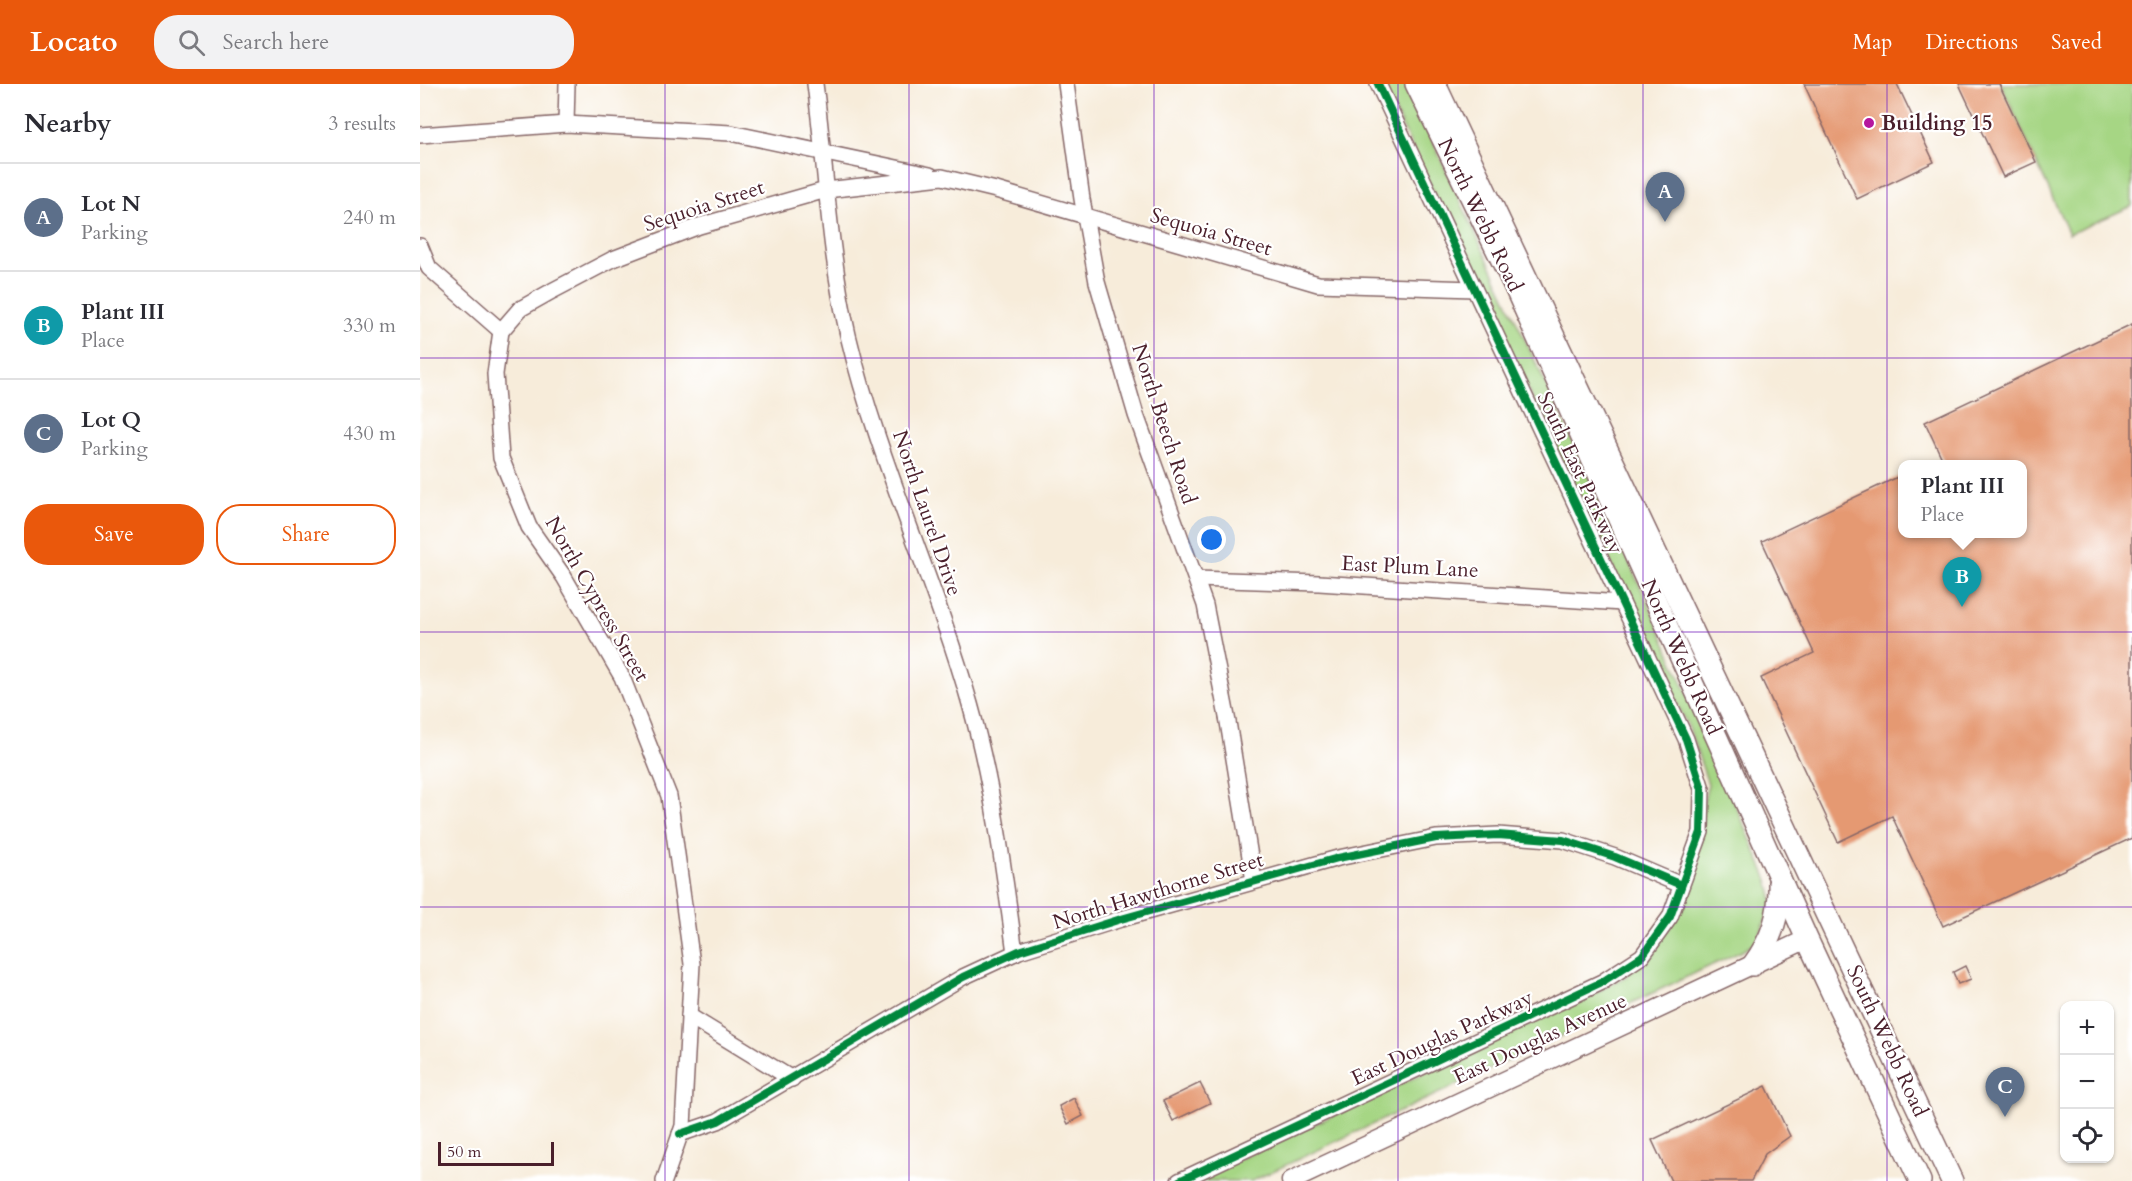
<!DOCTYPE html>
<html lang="en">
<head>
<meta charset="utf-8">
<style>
	:root { --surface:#fff; --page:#f2f2f3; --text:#2b2b33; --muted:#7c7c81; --line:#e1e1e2; --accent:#ea580c }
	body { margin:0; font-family:Cardo,serif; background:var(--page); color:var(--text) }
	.controls { position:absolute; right:18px; bottom:18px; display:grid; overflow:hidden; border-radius:12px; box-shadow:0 2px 4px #0004 }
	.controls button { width:54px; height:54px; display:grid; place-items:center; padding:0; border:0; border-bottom:2px solid var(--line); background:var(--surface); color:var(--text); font:30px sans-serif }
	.scale { position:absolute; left:18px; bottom:15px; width:116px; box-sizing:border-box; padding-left:6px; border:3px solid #4a1f2b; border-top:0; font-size:16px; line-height:21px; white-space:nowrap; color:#4a1f2b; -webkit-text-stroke:4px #fff; paint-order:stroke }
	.you { position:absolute; left:792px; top:456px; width:21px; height:21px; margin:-15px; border:4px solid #fff; border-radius:50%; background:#1a73e8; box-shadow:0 0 0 9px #1a73e833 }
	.badge { display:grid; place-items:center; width:39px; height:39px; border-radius:50%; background:var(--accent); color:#fff; font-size:20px; font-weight:700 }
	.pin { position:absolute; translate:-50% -50px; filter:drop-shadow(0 2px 3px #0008) }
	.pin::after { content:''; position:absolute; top:32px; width:21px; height:18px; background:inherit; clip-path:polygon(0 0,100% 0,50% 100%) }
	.popup { position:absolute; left:1478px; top:376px; width:129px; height:78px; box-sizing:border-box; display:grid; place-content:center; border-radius:12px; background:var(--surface); filter:drop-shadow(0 2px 4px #0005); font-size:20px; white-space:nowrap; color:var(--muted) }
	.popup b { font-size:22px; color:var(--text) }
	.popup::after { content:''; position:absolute; left:50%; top:100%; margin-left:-12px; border:12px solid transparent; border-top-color:var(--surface) }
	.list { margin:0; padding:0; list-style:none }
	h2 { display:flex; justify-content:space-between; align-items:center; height:78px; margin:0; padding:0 24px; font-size:26px }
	h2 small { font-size:20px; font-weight:400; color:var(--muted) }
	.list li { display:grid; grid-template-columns:39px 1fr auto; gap:18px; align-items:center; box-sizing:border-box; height:108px; padding:0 24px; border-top:2px solid var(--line) }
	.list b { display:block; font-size:22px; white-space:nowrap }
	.list p { margin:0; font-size:20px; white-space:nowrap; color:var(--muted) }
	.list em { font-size:20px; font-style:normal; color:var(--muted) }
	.actions { display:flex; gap:12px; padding:18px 24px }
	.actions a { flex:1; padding:14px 0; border:2px solid var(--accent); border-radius:24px; text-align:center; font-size:21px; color:var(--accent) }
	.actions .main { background:var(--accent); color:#fff }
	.icon { flex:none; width:33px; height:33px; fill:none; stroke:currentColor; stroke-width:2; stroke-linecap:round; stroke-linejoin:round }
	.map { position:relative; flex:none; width:1712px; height:1097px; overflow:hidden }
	header { display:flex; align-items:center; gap:36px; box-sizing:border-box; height:84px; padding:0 30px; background:var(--accent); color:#fff }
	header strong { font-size:28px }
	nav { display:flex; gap:33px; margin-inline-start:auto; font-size:21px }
	.search { width:420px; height:54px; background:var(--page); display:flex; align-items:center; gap:15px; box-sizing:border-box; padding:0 21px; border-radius:24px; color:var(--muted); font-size:22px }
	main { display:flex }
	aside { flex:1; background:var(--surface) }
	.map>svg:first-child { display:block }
	.green { fill:#a6d684; stroke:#787a58; stroke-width:1.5 }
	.building { fill:#e59972 }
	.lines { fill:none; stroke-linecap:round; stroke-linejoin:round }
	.minor-casing { stroke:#876768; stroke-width:18 }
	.tertiary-casing { stroke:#876768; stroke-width:21 }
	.secondary-casing { stroke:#876768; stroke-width:24 }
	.minor { stroke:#fff; stroke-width:15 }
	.tertiary { stroke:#fff; stroke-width:18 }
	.secondary { stroke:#fff; stroke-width:21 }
	.cycleway-casing { stroke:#fff; stroke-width:11 }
	.cycleway { stroke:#00873e; stroke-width:8 }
	.grid { fill:none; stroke:#7b2cbf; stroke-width:1.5; stroke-opacity:0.55 }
	.poi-dot { fill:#b5179e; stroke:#fff; stroke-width:2 }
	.labels { text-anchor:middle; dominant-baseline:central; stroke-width:4.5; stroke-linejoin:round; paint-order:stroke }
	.poi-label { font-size:21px; font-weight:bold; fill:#4a1f2b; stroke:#fff; text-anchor:start }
	.street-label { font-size:21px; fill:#4a1f2b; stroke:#fff }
</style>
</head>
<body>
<header>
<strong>Locato</strong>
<div class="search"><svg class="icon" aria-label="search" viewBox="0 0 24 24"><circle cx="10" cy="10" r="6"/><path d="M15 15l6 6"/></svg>Search here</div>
<nav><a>Map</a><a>Directions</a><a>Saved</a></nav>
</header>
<main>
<aside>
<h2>Nearby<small>3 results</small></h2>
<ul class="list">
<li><span class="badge" style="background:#5c6f8a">A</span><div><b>Lot N</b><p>Parking</p></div><em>240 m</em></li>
<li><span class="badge" style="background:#0f9aa8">B</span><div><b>Plant III</b><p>Place</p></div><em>330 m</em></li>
<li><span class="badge" style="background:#5c6f8a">C</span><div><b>Lot Q</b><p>Parking</p></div><em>430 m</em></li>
</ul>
<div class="actions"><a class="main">Save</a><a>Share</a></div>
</aside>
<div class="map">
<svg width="1712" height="1097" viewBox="0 0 1712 1097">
	<rect width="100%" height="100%" fill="#fff"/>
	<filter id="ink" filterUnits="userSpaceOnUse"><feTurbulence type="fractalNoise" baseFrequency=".0167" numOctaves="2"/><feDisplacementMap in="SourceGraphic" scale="12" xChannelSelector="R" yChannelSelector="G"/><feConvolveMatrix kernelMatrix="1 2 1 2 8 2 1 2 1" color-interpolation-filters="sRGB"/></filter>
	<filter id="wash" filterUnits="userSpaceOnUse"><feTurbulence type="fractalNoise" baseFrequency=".008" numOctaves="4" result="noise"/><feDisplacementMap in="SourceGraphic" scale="24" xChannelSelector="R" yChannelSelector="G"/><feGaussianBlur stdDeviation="1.35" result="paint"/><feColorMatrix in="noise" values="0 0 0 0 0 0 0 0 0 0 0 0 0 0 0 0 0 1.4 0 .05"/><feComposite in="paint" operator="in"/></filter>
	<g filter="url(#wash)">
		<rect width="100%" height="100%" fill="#f7ecda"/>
		<g class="green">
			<polygon points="962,0 985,0 996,22 1232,528 1348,796 1353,817 1337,858 1322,867 832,1097 772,1097 1164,915 1207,892 1235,863 1257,833 1288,700 1269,644"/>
			<polygon points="1581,0 1712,0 1712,122 1649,150"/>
		</g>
		<g id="blocks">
			<g class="building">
				<polygon points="1384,0 1477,0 1514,78 1437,115"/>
				<polygon points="1539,0 1579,0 1616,78 1583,93"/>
				<polygon points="1712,240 1712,754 1523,842 1472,732 1418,758 1341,594 1394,569 1342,457 1482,391 1482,450 1602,450 1602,381 1525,381 1505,338"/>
				<polygon points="1545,882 1551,895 1538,900 1533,888"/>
				<polygon points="780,999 790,1019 753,1037 743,1017"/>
				<polygon points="1346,1002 1370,1052 1345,1070 1331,1097 1251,1097 1232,1056"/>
				<polygon points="654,1014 663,1032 648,1040 639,1022"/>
			</g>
		</g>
	</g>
	<g filter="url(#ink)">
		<use href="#blocks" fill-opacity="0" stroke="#876768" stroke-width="1.5"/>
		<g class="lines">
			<g class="minor-casing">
				<g id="minor">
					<path d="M395,0C406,83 409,169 428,251C458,377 515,496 550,620C573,702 584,786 595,869"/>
					<polyline points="646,0 662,115 677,198 716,331 785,521 808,638 834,797"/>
					<polyline points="146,40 147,0"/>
					<polyline points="0,51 146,40 311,49 510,91"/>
					<polyline points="0,162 9,184 81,247"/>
					<polyline points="81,247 100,225 132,207 193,175 279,142 406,106 522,93 576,106 898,200 1054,205"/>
					<polyline points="81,247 75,290 81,374 109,443 144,493 202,593 249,712 272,880 263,1042 244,1097"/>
					<polyline points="776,495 899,499 1202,519"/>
					<polyline points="269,932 372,995"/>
					<polyline points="260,1050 298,1037 543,893 599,867 701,835 918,774 1016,754 1078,751 1143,756 1195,773 1261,801"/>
					<polyline points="759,1097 1182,898 1222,872 1250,833 1281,748 1282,705 1266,655 958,0"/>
				</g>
			</g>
			<g class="tertiary-casing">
				<polyline id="tertiary" points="871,1097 1387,855"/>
			</g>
			<g class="secondary-casing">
				<g id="secondary">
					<polyline points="996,0 1095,203 1387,855 1500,1097"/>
					<polyline points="1015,0 1532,1097"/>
					<path d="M1333,881C1352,855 1360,831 1359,799"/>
				</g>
			</g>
			<use href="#minor" class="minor"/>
			<use href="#tertiary" class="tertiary"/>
			<use href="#secondary" class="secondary"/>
			<g class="cycleway-casing">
				<g id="cycleway">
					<polyline points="260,1050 298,1037 543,893 599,867 701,835 918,774 1016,754 1078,751 1143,756 1195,773 1261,801"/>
					<polyline points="759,1097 1182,898 1222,872 1250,833 1281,748 1282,705 1266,655 958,0"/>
				</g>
			</g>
			<use href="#cycleway" class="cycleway"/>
		</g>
	</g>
	<path class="grid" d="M245,0V1097M489,0V1097M734,0V1097M978,0V1097M1223,0V1097M1467,0V1097M0,274H1712M0,548H1712M0,823H1712"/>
	<circle class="poi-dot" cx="1449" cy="39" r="6"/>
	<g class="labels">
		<g class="poi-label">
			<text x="1461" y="39">Building 15</text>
		</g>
		<g class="street-label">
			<text transform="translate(284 122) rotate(-18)">Sequoia Street</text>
			<text transform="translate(1060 131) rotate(64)">North Webb Road</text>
			<text transform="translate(791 148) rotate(16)">Sequoia Street</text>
			<text transform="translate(744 340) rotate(72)">North Beech Road</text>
			<text transform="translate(1160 389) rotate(65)">South East Parkway</text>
			<text transform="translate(507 429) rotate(71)">North Laurel Drive</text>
			<text transform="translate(990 483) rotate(3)">East Plum Lane</text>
			<text transform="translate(177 515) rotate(60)">North Cypress Street</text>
			<text transform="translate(1261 573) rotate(66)">North Webb Road</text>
			<text transform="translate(738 807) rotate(-17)">North Hawthorne Street</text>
			<text transform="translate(1022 954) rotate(-25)">East Douglas Parkway</text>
			<text transform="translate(1120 955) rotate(-25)">East Douglas Avenue</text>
			<text transform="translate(1467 957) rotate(65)">South Webb Road</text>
		</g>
	</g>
</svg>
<div class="controls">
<button>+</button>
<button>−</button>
<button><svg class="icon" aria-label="locate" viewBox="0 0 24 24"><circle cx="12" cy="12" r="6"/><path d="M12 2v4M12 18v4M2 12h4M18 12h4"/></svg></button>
</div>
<div class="scale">50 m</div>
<div class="you"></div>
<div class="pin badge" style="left:1245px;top:138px;background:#5c6f8a">A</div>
<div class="pin badge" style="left:1542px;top:523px;background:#0f9aa8">B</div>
<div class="popup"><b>Plant III</b>Place</div>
<div class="pin badge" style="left:1585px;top:1033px;background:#5c6f8a">C</div>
</div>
</main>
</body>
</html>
